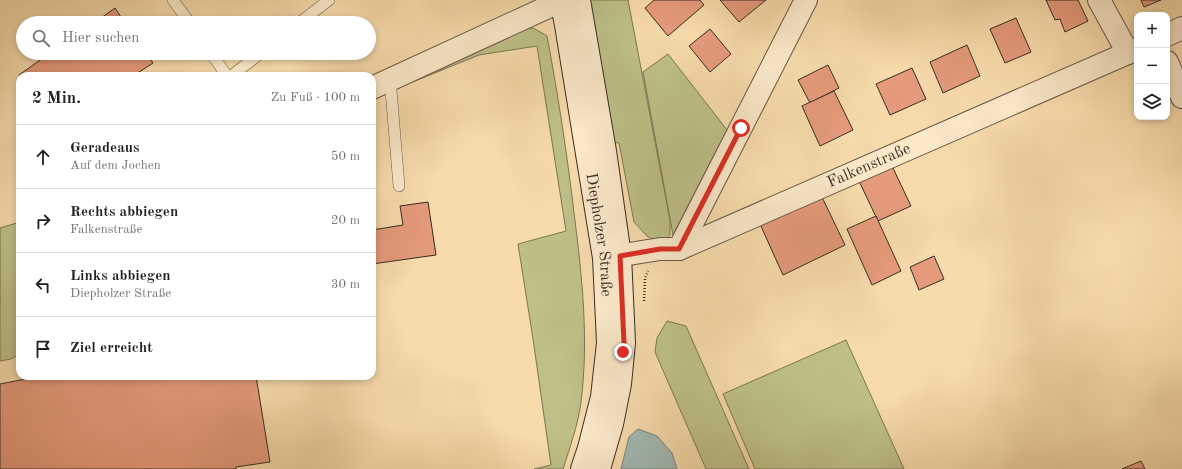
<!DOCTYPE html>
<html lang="de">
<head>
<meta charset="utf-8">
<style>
	:root { --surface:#fff; --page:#f6f6f6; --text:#202124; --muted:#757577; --line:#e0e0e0 }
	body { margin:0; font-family:"Old Standard TT",serif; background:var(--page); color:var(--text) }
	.controls { position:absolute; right:12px; top:12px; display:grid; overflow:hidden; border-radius:8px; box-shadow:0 2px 6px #0003 }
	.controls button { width:36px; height:36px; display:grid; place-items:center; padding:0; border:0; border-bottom:1px solid var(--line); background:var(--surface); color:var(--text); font:20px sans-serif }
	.stop { position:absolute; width:12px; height:12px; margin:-9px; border:3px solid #d93025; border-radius:50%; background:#fff }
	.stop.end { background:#d93025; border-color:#fff; box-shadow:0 1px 4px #0008 }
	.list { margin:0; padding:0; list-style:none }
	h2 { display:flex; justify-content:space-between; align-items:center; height:52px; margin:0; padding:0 16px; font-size:17px }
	h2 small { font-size:13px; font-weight:400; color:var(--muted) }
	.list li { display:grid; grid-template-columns:26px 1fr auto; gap:12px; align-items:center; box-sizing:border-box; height:64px; padding:0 16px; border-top:1px solid var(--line) }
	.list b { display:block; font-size:15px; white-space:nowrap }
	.list p { margin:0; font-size:13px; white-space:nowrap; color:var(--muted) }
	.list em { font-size:13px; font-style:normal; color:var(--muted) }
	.icon { flex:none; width:22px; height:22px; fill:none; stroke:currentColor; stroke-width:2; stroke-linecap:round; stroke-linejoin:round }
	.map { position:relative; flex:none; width:1182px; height:469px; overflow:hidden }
	.search { position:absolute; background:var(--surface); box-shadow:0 2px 6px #0003; left:16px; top:16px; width:360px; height:44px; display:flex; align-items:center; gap:10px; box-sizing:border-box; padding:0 14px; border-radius:22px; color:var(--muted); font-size:15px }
	.panel { position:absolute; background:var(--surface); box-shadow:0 2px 6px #0003; left:16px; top:72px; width:360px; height:308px; border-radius:12px }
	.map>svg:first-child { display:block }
	.green { fill:#bec088; stroke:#7b7656 }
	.water { fill:#a1b9b4; stroke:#77817b }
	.building { fill:#e59a7c; stroke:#382d25 }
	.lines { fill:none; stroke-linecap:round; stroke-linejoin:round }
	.lane-casing { stroke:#685847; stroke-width:12 }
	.street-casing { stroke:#685847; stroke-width:24 }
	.secondary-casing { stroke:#382d25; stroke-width:24 }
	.path { stroke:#382d25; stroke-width:2.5; stroke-dasharray:1 2; stroke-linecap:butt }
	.lane { stroke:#fae8c9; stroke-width:11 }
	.street { stroke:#fae8c9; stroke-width:22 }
	.secondary { stroke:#fae8c9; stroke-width:22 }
	.route { stroke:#d93025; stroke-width:5 }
	.labels { text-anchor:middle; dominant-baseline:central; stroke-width:4; stroke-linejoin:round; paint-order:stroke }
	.street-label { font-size:16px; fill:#382d25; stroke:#fae8c9 }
</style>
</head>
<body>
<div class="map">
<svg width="1182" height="469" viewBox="0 0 1182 469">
	<rect width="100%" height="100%" fill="#f7dbac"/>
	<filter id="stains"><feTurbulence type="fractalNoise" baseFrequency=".005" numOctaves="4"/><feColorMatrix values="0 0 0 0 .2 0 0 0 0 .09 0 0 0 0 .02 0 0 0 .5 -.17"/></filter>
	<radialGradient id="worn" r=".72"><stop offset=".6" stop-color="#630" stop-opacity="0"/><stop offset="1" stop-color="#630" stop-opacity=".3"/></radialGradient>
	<g class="green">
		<polygon points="584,0 628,0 670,220 670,235 661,244 647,236 634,222 619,143 610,142"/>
		<path d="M533,28L547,36C558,95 567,153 574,213C582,275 589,339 581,402C578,425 570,447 563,469H534L551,465L533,339L518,244L566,231L537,46L479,55L415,81L414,78L522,30Z"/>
		<polygon points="668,54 727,130 673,235 643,72"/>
		<polygon points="20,222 20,354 11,359 0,361 0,228"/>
		<polygon points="667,321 686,326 749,469 706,469 655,352 657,338"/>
		<polygon points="846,340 904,469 755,469 723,394"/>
	</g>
	<polygon class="water" points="638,429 657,436 672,453 677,469 621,469 629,437"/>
	<g class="building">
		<polygon points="654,0 700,0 704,5 668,36 645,8"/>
		<polygon points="720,0 766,0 739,22"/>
		<polygon points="1046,0 1078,0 1088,21 1065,32 1060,19 1055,20"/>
		<polygon points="1141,0 1161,0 1144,7"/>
		<polygon points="115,8 125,23 94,23"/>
		<polygon points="1016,18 1031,52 1005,63 990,29"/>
		<polygon points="710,29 731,54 710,72 689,46"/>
		<polygon points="967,45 980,76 943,93 930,62"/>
		<polygon points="50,53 146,53 153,63 133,76 20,77 19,75"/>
		<polygon points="828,65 839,88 810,103 798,80"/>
		<polygon points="912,68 926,99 890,115 876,84"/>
		<polygon points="834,91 853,130 820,146 802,106"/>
		<polygon points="892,166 911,206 878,221 859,181"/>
		<polygon points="821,195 845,245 783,275 760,224"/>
		<polygon points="428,202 436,255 372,264 372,230 403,225 400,206"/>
		<polygon points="876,216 901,271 872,285 847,229"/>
		<polygon points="934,256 944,279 919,290 910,267"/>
		<polygon points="42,376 256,376 270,462 236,467 236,469 0,469 0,384"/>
		<polygon points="1141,461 1145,469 1122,469"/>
	</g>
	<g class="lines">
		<g class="lane-casing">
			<g id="lane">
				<polyline points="173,0 190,23"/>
				<polyline points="299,23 329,0"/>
				<polyline points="211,53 227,76"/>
				<polyline points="231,76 261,53"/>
				<polyline points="388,81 391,90 399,186"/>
			</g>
		</g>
		<g class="street-casing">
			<g id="street">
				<polyline points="1099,0 1128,53"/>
				<polyline points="1167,35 1182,28"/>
				<polyline points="1167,62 1182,97"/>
				<polyline points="372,88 561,1"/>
				<polyline points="679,249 806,0"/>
				<path id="s1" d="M604,258L660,249H679L1137,49"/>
			</g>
		</g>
		<g class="secondary-casing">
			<g id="secondary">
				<path id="s2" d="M561,0L566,25L604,258L608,343L602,397L589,448L582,469"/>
				<polyline points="579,0 605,151 620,256 623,319 624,343 620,384 612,424 599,469"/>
			</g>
		</g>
		<polyline class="path" points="644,301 645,278 648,271"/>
		<use href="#lane" class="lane"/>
		<use href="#street" class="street"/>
		<use href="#secondary" class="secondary"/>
	</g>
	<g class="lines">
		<polyline class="route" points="623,352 624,343 620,256 660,249 679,249 741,128"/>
	</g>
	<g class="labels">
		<g class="street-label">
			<text stroke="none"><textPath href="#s1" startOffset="283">Falkenstraße</textPath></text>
			<text stroke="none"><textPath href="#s2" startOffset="238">Diepholzer Straße</textPath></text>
		</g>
	</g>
	<rect width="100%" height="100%" filter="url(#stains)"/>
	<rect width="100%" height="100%" fill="url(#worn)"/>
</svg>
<div class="controls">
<button>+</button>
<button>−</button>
<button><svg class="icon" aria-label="layers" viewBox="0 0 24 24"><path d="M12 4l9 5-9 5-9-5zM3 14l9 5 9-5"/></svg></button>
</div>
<div class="stop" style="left:741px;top:128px"></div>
<div class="stop end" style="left:623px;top:352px"></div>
<div class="search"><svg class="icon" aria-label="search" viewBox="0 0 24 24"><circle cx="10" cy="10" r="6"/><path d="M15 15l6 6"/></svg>Hier suchen</div>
<section class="panel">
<h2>2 Min.<small>Zu Fuß · 100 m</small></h2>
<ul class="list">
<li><svg class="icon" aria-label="ahead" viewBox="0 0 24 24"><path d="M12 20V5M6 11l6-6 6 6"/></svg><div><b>Geradeaus</b><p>Auf dem Jochen</p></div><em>50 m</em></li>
<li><svg class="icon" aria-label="right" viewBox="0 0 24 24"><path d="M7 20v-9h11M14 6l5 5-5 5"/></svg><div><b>Rechts abbiegen</b><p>Falkenstraße</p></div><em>20 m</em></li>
<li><svg class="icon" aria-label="left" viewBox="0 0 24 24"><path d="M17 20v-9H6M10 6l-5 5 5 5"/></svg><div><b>Links abbiegen</b><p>Diepholzer Straße</p></div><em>30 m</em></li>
<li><svg class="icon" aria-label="arrive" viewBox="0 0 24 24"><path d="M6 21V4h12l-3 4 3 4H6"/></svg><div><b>Ziel erreicht</b></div></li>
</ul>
</section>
</div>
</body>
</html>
